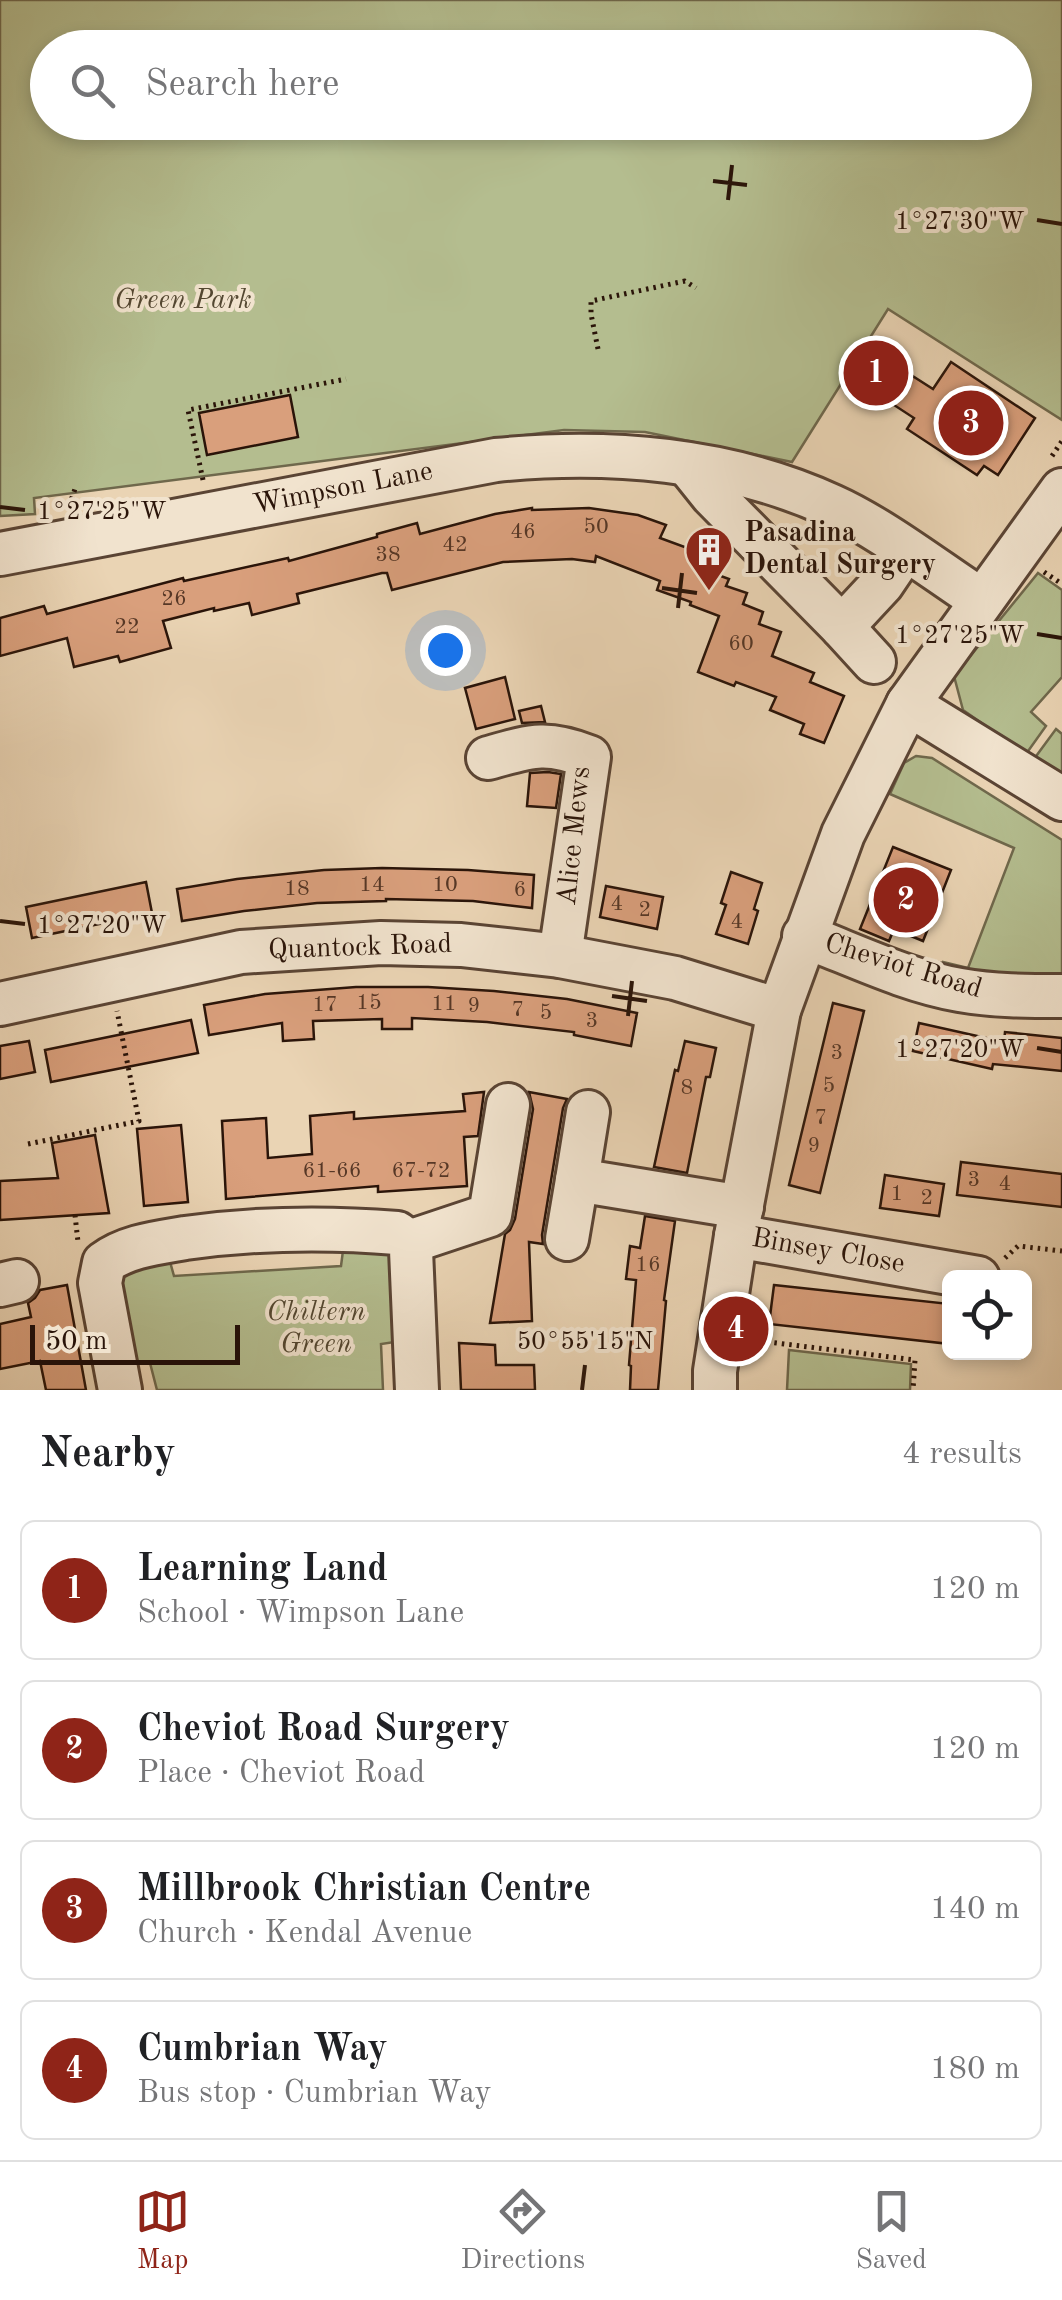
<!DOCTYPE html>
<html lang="en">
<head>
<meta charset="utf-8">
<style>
	:root { --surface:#fff; --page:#f2f2f2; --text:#202124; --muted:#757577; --line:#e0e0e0; --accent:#8f2418 }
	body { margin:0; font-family:"Old Standard TT",serif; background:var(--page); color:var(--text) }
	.controls { position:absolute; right:30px; bottom:30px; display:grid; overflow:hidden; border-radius:15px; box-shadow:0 5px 15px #0003 }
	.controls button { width:90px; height:90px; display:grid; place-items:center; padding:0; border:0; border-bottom:2px solid var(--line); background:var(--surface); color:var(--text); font:50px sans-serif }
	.scale { position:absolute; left:30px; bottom:25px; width:210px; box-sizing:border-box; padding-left:10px; border:5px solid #2a1409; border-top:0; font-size:28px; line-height:35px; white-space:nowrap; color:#2a1409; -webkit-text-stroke:8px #f1e3ce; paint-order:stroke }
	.you { position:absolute; left:445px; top:650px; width:35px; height:35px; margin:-25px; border:8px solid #fff; border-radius:50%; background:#1a73e8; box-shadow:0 0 0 15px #1a73e833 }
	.badge { display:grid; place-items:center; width:65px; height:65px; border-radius:50%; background:var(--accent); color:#fff; font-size:32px; font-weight:700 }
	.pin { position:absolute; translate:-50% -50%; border:5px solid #fff; box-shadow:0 2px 10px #0006 }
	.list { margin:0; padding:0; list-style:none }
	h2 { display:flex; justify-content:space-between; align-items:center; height:130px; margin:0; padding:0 40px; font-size:42px }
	h2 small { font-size:32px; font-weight:400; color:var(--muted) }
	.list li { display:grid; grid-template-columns:65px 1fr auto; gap:30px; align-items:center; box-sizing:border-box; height:140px; margin:0 20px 20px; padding:0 20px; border:2px solid var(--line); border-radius:15px }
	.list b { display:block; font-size:38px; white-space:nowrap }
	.list p { margin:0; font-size:32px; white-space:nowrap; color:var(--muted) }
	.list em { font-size:32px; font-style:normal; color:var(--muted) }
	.icon { flex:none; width:55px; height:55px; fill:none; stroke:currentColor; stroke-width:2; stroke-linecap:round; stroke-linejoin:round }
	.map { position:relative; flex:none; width:1062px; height:1390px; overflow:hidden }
	.search { position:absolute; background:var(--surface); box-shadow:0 5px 15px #0003; left:30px; right:30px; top:30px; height:110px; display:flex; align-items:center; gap:25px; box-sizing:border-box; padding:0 35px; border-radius:55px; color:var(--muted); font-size:38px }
	.sheet { height:770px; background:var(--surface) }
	nav { display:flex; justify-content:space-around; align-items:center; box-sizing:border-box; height:140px; border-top:2px solid var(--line); background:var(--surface); font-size:28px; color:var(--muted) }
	nav a { display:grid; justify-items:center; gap:5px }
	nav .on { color:var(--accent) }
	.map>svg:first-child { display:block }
	.green { fill:#b4bd8f; stroke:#6f684c; stroke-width:2.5; fill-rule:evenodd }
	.building { fill:#d99f7c; stroke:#2a1409; stroke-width:2.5 }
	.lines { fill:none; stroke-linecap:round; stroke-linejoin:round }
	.minor-casing { stroke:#5a4434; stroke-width:48 }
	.path { stroke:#2a1409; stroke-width:5; stroke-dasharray:2.5 5; stroke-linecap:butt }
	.minor { stroke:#f1e3ce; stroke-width:42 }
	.ticks { fill:none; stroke:#2a1409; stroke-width:4 }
	.labels { text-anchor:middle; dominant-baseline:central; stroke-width:8; stroke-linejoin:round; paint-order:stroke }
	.number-label { font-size:22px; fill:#563726 }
	.park-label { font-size:28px; font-style:italic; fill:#534731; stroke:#f1e3ce }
	.street-label { font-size:28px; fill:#2a1409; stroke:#f1e3ce }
	.poi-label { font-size:28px; font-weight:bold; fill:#2a1409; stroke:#f1e3ce; text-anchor:start }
	.ticks-label { font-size:25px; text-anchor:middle; fill:#2a1409; stroke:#f1e3ce; stroke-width:8; stroke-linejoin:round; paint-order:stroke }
</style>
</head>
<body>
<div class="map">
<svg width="1062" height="1390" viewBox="0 0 1062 1390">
	<rect width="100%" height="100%" fill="#ead4b4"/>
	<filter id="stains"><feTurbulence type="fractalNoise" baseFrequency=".002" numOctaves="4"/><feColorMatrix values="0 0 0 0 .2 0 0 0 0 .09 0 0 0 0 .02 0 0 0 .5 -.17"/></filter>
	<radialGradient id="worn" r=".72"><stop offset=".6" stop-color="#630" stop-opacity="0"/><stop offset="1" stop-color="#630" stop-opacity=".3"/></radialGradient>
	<g class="green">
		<path d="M0,0H1062V420L888,309L792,462L645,432L564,430L34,498L35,514L0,516ZM48,48H1014V122H48Z"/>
		<polygon points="1038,573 1062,590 1062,677 1031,712 1046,726 1026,754 963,710 954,676"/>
		<polygon points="1056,729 1062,734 1062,778 1034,759"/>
		<polygon points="916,756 932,758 1062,840 1062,987 940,972 943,962 968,968 1014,848 890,794 904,763"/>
		<polygon points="344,1243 397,1247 408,1340 381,1344 383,1390 157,1390 150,1363 127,1363 115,1270 167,1251 174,1276 341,1266"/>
		<polygon points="789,1350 911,1364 910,1390 787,1390"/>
	</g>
	<g class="building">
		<polygon points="864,345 933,389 951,362 1035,418 998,475 984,466 977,475 907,429 914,418 845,373"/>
		<polygon points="290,395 298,437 207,455 199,413"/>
		<polygon points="532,508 532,510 589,508 638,515 666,525 660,538 701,553 696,567 729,579 726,586 747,593 743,604 763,612 759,624 781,632 772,656 814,673 810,682 844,696 824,743 800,734 804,724 770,710 776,697 736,682 734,686 698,672 719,616 690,605 691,602 657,590 660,581 596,556 595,562 572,559 503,562 392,590 387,573 382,573 297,594 299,603 252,615 249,603 214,611 214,608 163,621 171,648 120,662 118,656 74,667 67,638 0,656 0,618 44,606 47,614 183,578 184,581 288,558 289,561 373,538 377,537 377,534 417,523 420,534 495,514"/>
		<polygon points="505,677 515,719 476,729 465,688"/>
		<polygon points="541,706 545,722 522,723 519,711"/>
		<polygon points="548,772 561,774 556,808 527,806 530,773"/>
		<polygon points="893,847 951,870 923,941 894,929 889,941 860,929"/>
		<polygon points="382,868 468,870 534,875 532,908 473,901 386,899 386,901 317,903 244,911 182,921 177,889 237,879 324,870"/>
		<polygon points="731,872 762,883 754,909 758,911 748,944 716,934 726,905 721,903"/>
		<polygon points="146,882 152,913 32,938 26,907"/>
		<polygon points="606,886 663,897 657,929 600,917"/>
		<polygon points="356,987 428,987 494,991 567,999 637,1013 631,1046 574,1035 574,1032 487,1022 412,1018 412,1029 382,1029 382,1019 313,1021 314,1039 283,1041 282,1023 209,1035 204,1005 265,994"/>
		<polygon points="833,1003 864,1011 820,1193 789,1185"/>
		<polygon points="191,1020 198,1053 51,1082 45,1050"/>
		<polygon points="919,1023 1004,1042 1005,1032 1062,1038 1062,1071 993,1064 992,1069 913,1051"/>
		<polygon points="29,1041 35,1072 0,1079 0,1046"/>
		<polygon points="685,1041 716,1048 710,1077 706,1077 687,1173 654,1167 675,1070 678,1071"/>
		<polygon points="484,1092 478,1136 464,1137 467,1186 378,1192 378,1186 226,1199 222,1121 266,1118 268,1158 312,1154 310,1116 354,1112 354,1119 465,1111 463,1094"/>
		<polygon points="529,1092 567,1099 563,1108 542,1235 543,1244 529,1242 532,1321 490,1323 505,1234 510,1230 515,1219 533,1109"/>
		<polygon points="181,1125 188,1202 144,1206 137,1129"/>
		<polygon points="95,1135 109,1213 0,1220 0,1181 58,1178 52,1143"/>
		<polygon points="961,1162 1062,1174 1062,1207 957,1195"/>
		<polygon points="885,1175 944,1184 939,1216 880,1208"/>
		<polygon points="645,1216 675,1221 664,1300 666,1301 658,1390 630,1390 631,1366 629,1365 636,1280 626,1279 630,1246 640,1248"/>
		<polygon points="67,1285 86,1390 46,1390 40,1361 0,1369 0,1324 31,1317 28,1303 35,1298 40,1290"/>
		<polygon points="774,1285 950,1304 950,1344 769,1324"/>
		<polygon points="459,1343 495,1345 496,1365 534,1365 535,1390 461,1390"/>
	</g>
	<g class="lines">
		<g class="minor-casing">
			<g id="minor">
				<polyline points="688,465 712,495 842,627 882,584 905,550"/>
				<path d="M0,554L496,460C608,449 728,458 832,506C881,528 935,570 981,600"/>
				<polyline points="842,627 874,662"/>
				<polyline points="908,704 1062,799"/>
				<path d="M488,758C531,746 546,740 589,757L560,956"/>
				<path d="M804,936C854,955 907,981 960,990C994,996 1027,996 1062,996"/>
				<polyline points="0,1004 241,952 381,943 461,945 560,956 675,978 779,1010"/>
				<polyline points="588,1112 577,1180 742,1207"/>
				<polyline points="736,1236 978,1278"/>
				<polyline points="567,1239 577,1180"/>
				<polyline points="409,1242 490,1215 508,1105"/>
				<polyline points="0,1285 17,1281"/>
				<path d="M120,1390L100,1283L104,1263C127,1246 156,1243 185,1238C257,1228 324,1227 397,1233L409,1242L411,1250L417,1390"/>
				<polyline points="715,1390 715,1371 736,1236 779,1010 843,834 908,704 1062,490"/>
			</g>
		</g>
		<g class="path">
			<polyline points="598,349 591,314 591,301 685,281 696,288"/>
			<polyline points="1052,456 1062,441"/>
			<polyline points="203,480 188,410 346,379"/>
			<polyline points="69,506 75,489"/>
			<polyline points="1044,572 1062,584"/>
			<polyline points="28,1144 139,1121 117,1011"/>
			<polyline points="75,1215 78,1242"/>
			<polyline points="1005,1258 1018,1246 1062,1251"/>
			<polyline points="752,1340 915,1360 913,1390"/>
		</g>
		<use href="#minor" class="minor"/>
	</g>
	<path class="ticks" d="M713,181L747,185M728,200L732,165M1037,220L1062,224M0,507L25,510M662,588L697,593M678,608L682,573M1037,634L1062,638M0,921L25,924M612,996L647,1001M628,1016L632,981M1037,1048L1062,1052M582,1390L585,1365"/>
	<defs>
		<g id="building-pin" transform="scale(2.5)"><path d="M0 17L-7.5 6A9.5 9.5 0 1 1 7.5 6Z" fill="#8f2418" stroke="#f1e3ce"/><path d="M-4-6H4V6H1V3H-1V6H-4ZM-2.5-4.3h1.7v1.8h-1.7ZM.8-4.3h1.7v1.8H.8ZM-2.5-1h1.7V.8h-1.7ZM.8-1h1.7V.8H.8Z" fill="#fff"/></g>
	</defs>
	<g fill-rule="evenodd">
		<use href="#building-pin" x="709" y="550"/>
	</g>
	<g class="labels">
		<g class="number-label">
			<text x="596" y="527">50</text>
			<text x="523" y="532">46</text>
			<text x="455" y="545">42</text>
			<text x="388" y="555">38</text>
			<text x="174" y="599">26</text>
			<text x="127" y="627">22</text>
			<text x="741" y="644">60</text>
			<text x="372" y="885">14</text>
			<text x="445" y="885">10</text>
			<text x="297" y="889">18</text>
			<text x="520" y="890">6</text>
			<text x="617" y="904">4</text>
			<text x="645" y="910">2</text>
			<text x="737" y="922">4</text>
			<text x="369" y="1003">15</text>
			<text x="444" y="1004">11</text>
			<text x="325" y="1005">17</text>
			<text x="474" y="1006">9</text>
			<text x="518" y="1010">7</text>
			<text x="546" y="1013">5</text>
			<text x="592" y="1021">3</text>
			<text x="837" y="1053">3</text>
			<text x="829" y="1086">5</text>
			<text x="687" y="1088">8</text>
			<text x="821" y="1118">7</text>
			<text x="814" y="1146">9</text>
			<text x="332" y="1171">61-66</text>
			<text x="421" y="1171">67-72</text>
			<text x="974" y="1180">3</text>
			<text x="1005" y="1184">4</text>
			<text x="897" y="1194">1</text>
			<text x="927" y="1198">2</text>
			<text x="648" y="1265">16</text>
		</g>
		<g class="park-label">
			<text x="183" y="301">Green Park</text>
			<text x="316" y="1313">Chiltern<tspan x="316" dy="32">Green</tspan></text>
		</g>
		<g class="street-label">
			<text transform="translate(343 489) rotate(-11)">Wimpson Lane</text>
			<text transform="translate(575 836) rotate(-84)">Alice Mews</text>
			<text transform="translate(360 948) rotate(-2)">Quantock Road</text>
			<text transform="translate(903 967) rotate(17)">Cheviot Road</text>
			<text transform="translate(828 1252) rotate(10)">Binsey Close</text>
		</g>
		<g class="poi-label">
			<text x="744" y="534">Pasadina<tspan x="744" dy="32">Dental Surgery</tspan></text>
		</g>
	</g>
	<g class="ticks-label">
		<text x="960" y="229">1°27'30"W</text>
		<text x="102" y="519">1°27'25"W</text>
		<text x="960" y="643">1°27'25"W</text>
		<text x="102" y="933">1°27'20"W</text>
		<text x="960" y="1057">1°27'20"W</text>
		<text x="585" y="1349">50°55'15"N</text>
	</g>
	<rect width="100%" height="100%" filter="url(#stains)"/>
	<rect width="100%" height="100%" fill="url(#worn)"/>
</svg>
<div class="controls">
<button><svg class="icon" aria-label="locate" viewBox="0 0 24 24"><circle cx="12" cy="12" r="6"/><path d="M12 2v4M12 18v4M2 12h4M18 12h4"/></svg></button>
</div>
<div class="scale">50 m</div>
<div class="you"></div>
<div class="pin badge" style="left:876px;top:373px">1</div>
<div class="pin badge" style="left:906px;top:900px">2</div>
<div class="pin badge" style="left:971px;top:423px">3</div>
<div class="pin badge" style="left:736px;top:1329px">4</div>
<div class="search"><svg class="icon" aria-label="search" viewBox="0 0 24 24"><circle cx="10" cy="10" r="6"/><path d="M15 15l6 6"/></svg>Search here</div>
</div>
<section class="sheet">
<h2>Nearby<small>4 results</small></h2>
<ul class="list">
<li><span class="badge">1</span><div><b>Learning Land</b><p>School · Wimpson Lane</p></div><em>120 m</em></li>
<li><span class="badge">2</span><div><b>Cheviot Road Surgery</b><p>Place · Cheviot Road</p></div><em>120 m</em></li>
<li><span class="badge">3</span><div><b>Millbrook Christian Centre</b><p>Church · Kendal Avenue</p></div><em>140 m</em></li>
<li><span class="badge">4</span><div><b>Cumbrian Way</b><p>Bus stop · Cumbrian Way</p></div><em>180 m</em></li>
</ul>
</section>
<nav>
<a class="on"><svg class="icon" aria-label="map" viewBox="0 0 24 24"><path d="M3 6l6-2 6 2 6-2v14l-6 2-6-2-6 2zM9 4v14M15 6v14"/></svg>Map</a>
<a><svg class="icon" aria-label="directions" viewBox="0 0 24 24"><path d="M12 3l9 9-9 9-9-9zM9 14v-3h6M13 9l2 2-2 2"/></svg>Directions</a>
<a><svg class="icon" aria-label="saved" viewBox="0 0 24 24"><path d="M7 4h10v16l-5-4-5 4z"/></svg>Saved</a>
</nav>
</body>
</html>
